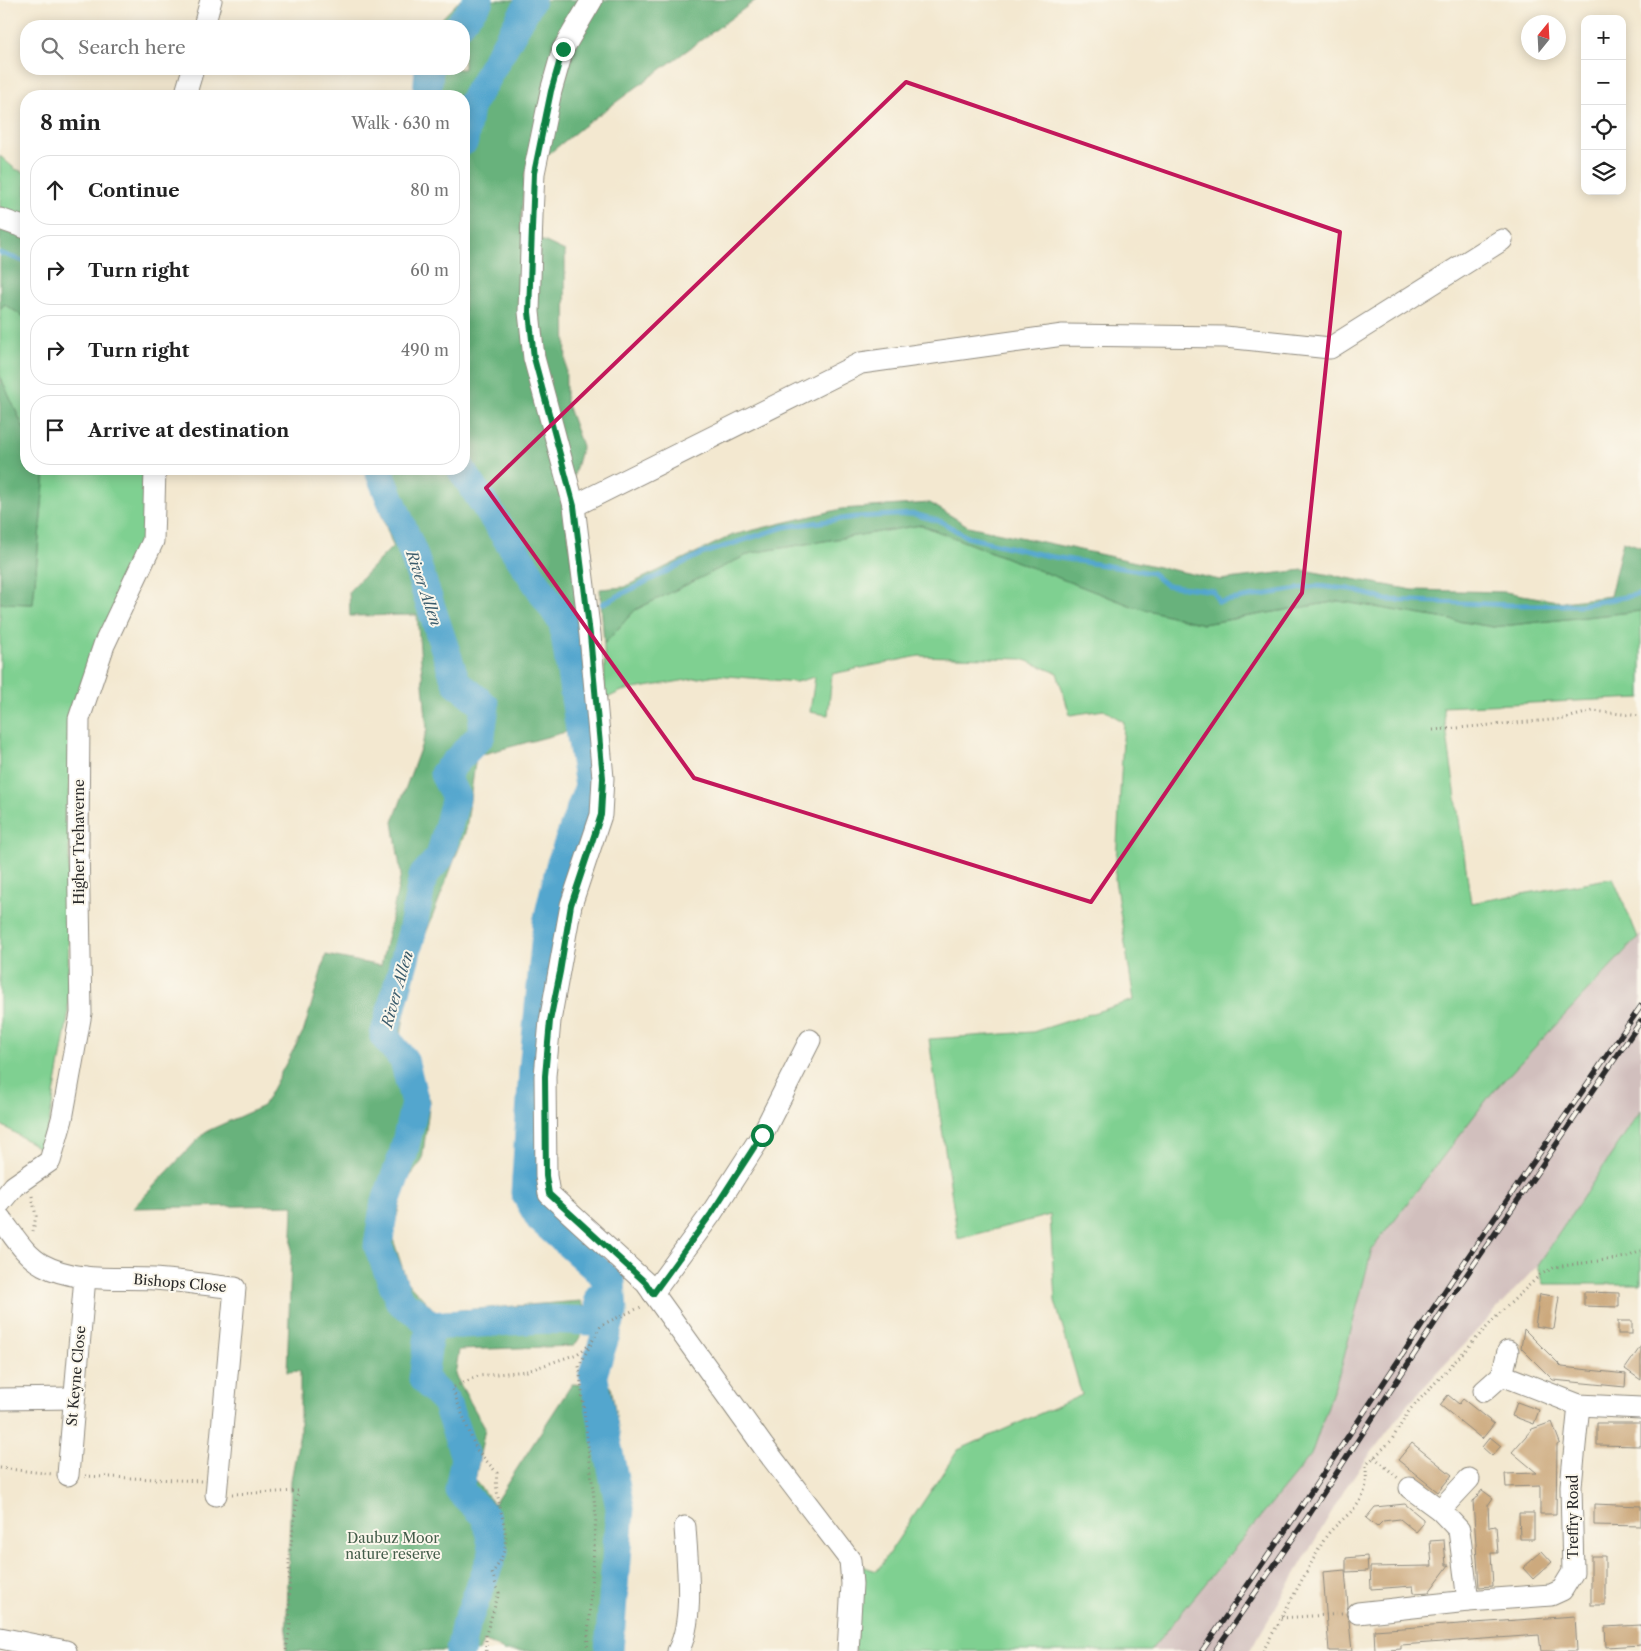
<!DOCTYPE html>
<html lang="en">
<head>
<meta charset="utf-8">
<style>
	:root { --surface:#fff; --page:#f6f6f6; --text:#222; --muted:#767676; --line:#e0e0e0 }
	body { margin:0; font-family:"Libre Caslon Text",serif; background:var(--page); color:var(--text) }
	.controls { position:absolute; right:15px; top:15px; display:grid; overflow:hidden; border-radius:10px; box-shadow:0 2px 12px #0003 }
	.controls button { width:45px; height:45px; display:grid; place-items:center; padding:0; border:0; border-bottom:1px solid var(--line); background:var(--surface); color:var(--text); font:25px sans-serif }
	.compass { position:absolute; left:1521px; top:15px; width:45px; height:45px; border-radius:50%; background:var(--surface); box-shadow:0 2px 12px #0003; rotate:18deg }
	.stop { position:absolute; width:15px; height:15px; margin:-11px; border:4px solid #0b8043; border-radius:50%; background:#fff }
	.stop.end { background:#0b8043; border-color:#fff; box-shadow:0 1px 5px #0008 }
	.list { margin:0; padding:0; list-style:none }
	h2 { display:flex; justify-content:space-between; align-items:center; height:65px; margin:0; padding:0 20px; font-size:21px }
	h2 small { font-size:16px; font-weight:400; color:var(--muted) }
	.list li { display:grid; grid-template-columns:32px 1fr auto; gap:15px; align-items:center; box-sizing:border-box; height:70px; margin:0 10px 10px; padding:0 10px; border:1px solid var(--line); border-radius:20px }
	.list b { display:block; font-size:19px; white-space:nowrap }
	.list em { font-size:16px; font-style:normal; color:var(--muted) }
	.icon { flex:none; width:28px; height:28px; fill:none; stroke:currentColor; stroke-width:2; stroke-linecap:round; stroke-linejoin:round }
	.map { position:relative; flex:none; width:1641px; height:1651px; overflow:hidden }
	.search { position:absolute; background:var(--surface); box-shadow:0 2px 12px #0003; left:20px; top:20px; width:450px; height:55px; display:flex; align-items:center; gap:12px; box-sizing:border-box; padding:0 18px; border-radius:20px; color:var(--muted); font-size:19px }
	.panel { position:absolute; background:var(--surface); box-shadow:0 2px 12px #0003; left:20px; top:90px; width:450px; height:385px; border-radius:20px }
	.map>svg:first-child { display:block }
	.industrial { fill:#d1bfbd }
	.green { fill:#7fd091; stroke:#557e5e }
	.forest { fill:#67b27b; stroke:#496e53 }
	.lines { fill:none; stroke-linecap:round; stroke-linejoin:round }
	.stream { stroke:#52a6ce; stroke-width:5 }
	.river { stroke:#52a6ce; stroke-width:29 }
	.building { fill:#cca97d }
	.minor-casing { stroke:#8f8a7e; stroke-width:23 }
	.path { stroke:#8f8a7e; stroke-width:3; stroke-dasharray:1 4; stroke-linecap:butt }
	.minor { stroke:#fff; stroke-width:21 }
	.rail-casing { stroke:#2b2b2b; stroke-width:5.5 }
	.rail { stroke:#fbf7ec; stroke-width:4; stroke-dasharray:11; stroke-linecap:butt }
	.route { stroke:#0b8043; stroke-width:6 }
	.marked { fill:none; stroke:#c2185b; stroke-width:4; stroke-linejoin:round }
	.labels { text-anchor:middle; dominant-baseline:central; stroke-width:4; stroke-linejoin:round; paint-order:stroke }
	.street-label { font-size:14px; fill:#2b2b2b; stroke:#fbf7ec }
	.park-label { font-size:14px; fill:#445d4a; stroke:#fbf7ec }
	.water-label { font-size:15px; font-style:italic; fill:#3b5c6c; stroke:#fbf7ec }
</style>
</head>
<body>
<div class="map">
<svg width="1641" height="1651" viewBox="0 0 1641 1651">
	<rect width="100%" height="100%" fill="#fbf7ec"/>
	<filter id="ink" filterUnits="userSpaceOnUse"><feTurbulence type="fractalNoise" baseFrequency=".02" numOctaves="2"/><feDisplacementMap in="SourceGraphic" scale="10" xChannelSelector="R" yChannelSelector="G"/><feConvolveMatrix kernelMatrix="1 2 1 2 8 2 1 2 1" color-interpolation-filters="sRGB"/></filter>
	<filter id="wash" filterUnits="userSpaceOnUse"><feTurbulence type="fractalNoise" baseFrequency=".0096" numOctaves="4" result="noise"/><feDisplacementMap in="SourceGraphic" scale="20" xChannelSelector="R" yChannelSelector="G"/><feGaussianBlur stdDeviation="1.12" result="paint"/><feColorMatrix in="noise" values="0 0 0 0 0 0 0 0 0 0 0 0 0 0 0 0 0 1.4 0 .05"/><feComposite in="paint" operator="in"/></filter>
	<g filter="url(#wash)">
		<rect width="100%" height="100%" fill="#f3e8d0"/>
		<polygon class="industrial" points="1641,934 1641,1110 1538,1265 1408,1404 1348,1484 1250,1651 1150,1651 1311,1455 1342,1365 1372,1249 1491,1094"/>
		<g class="green">
			<polygon points="0,156 15,169 26,173 26,218 0,207"/>
			<polygon points="4,304 26,318 26,433 0,376 0,310"/>
			<polygon points="43,469 144,469 144,535 70,723 68,1017 44,1151 0,1124 0,603 33,604 45,472"/>
			<polygon points="921,525 1132,606 1203,624 1339,601 1493,627 1641,611 1641,698 1443,707 1471,903 1613,878 1638,937 1491,1094 1372,1249 1342,1365 1311,1455 1150,1651 855,1651 861,1566 877,1571 958,1450 1082,1395 1055,1301 1050,1215 958,1239 929,1039 1033,1032 1134,1000 1115,880 1124,722 1104,710 1070,715 1057,673 1022,659 919,656 832,674 828,715 810,712 815,677 796,682 716,675 622,691 605,699 604,644 635,610 751,553"/>
			<polygon points="1641,1110 1641,1284 1544,1284 1538,1265"/>
		</g>
		<g class="forest">
			<polygon points="460,0 756,0 582,127 525,173 520,230 565,251 566,402 582,446 565,508 592,725 476,756 466,830 411,972 401,1035 430,1100 422,1161 405,1183 392,1236 407,1282 436,1312 581,1301 592,1321 574,1346 459,1350 455,1375 485,1428 475,1481 494,1504 572,1384 611,1386 629,1495 620,1651 504,1651 484,1641 479,1651 286,1651 291,1480 300,1433 300,1371 287,1372 293,1205 133,1208 205,1132 263,1106 304,1030 326,955 381,966 401,874 393,822 427,730 417,615 350,616 349,591 393,546 365,469 464,469 464,96 424,96 418,71 418,69 464,69 464,26 434,26"/>
			<polygon points="0,230 26,239 26,318 4,304 0,310"/>
			<polygon points="0,376 26,433 26,469 43,469 45,472 33,604 0,603"/>
			<polygon points="930,503 968,526 1220,580 1303,570 1413,590 1505,592 1563,602 1610,596 1623,541 1641,547 1641,611 1493,627 1339,601 1203,624 1132,606 921,525 751,553 635,610 604,644 600,589 624,587 733,535 841,509"/>
		</g>
		<g class="lines">
			<g class="stream">
				<polyline points="0,253 26,262"/>
				<polyline points="602,604 701,554 784,527 856,517 914,514 942,522 967,537 1047,556 1152,573 1166,585 1213,591 1219,602 1316,586 1349,589 1387,600 1512,605 1581,605 1641,594"/>
				<polyline points="563,623 574,618"/>
			</g>
			<g class="river">
				<polyline points="458,26 479,0"/>
				<polyline points="427,96 429,69"/>
				<polyline points="464,141 469,108 531,0"/>
				<polyline points="378,469 413,553 456,682 485,706 481,735 444,774 456,797 440,857 423,876 412,932 384,1036 404,1060 415,1103 403,1155 384,1207 378,1246 400,1302 416,1312 430,1326 423,1379 446,1402 465,1457 459,1490 485,1516 494,1551 465,1627 460,1651"/>
				<polyline points="461,469 563,623 589,786 560,866 547,923 533,1070 525,1193 540,1219 611,1282 613,1312 593,1374 620,1508 609,1651"/>
				<polyline points="430,1326 543,1319 592,1321 600,1315 599,1297 607,1297"/>
			</g>
		</g>
		<g id="blocks">
			<g class="building">
				<polygon points="1584,1292 1619,1293 1619,1307 1584,1306"/>
				<polygon points="1540,1294 1559,1297 1554,1329 1535,1326"/>
				<rect x="1618" y="1321" width="14" height="13"/>
				<polygon points="1524,1329 1562,1367 1626,1374 1625,1387 1553,1380 1521,1348"/>
				<polygon points="1641,1346 1641,1380 1625,1369"/>
				<polygon points="1448,1395 1459,1404 1463,1399 1494,1424 1482,1439 1440,1405"/>
				<polygon points="1517,1402 1539,1410 1534,1424 1512,1416"/>
				<polygon points="1552,1422 1560,1443 1557,1445 1556,1514 1540,1514 1540,1486 1506,1487 1505,1474 1537,1473 1512,1452 1532,1429"/>
				<polygon points="1597,1423 1641,1423 1641,1446 1597,1445"/>
				<polygon points="1490,1437 1501,1446 1492,1456 1482,1447"/>
				<polygon points="1412,1443 1452,1475 1438,1492 1398,1460"/>
				<polygon points="1482,1490 1493,1498 1488,1505 1489,1527 1496,1526 1498,1553 1491,1553 1493,1586 1479,1587 1473,1501"/>
				<polygon points="1405,1504 1423,1519 1423,1524 1416,1532 1400,1519 1383,1521 1377,1527 1366,1518 1375,1507"/>
				<polygon points="1594,1504 1641,1506 1641,1526 1594,1525"/>
				<polygon points="1519,1513 1534,1513 1534,1539 1520,1539"/>
				<polygon points="1444,1540 1446,1565 1449,1565 1429,1592 1414,1593 1413,1586 1371,1589 1370,1567 1432,1566 1430,1541"/>
				<polygon points="1542,1551 1552,1562 1533,1579 1523,1568"/>
				<polygon points="1367,1556 1368,1571 1346,1572 1346,1558"/>
				<rect x="1591" y="1556" width="14" height="49"/>
				<polygon points="1345,1570 1348,1606 1346,1614 1349,1621 1352,1651 1329,1651 1323,1572"/>
				<polygon points="1575,1616 1577,1651 1541,1651 1539,1635 1401,1645 1401,1649 1375,1651 1374,1630"/>
				<polygon points="1641,1625 1641,1645 1606,1647 1605,1627"/>
			</g>
		</g>
	</g>
	<g filter="url(#ink)">
		<use href="#blocks" fill-opacity="0" stroke="#8f8a7e" stroke-width="1"/>
		<g class="lines">
			<g class="minor-casing">
				<g id="minor">
					<polyline points="592,0 563,49 551,91 534,173 532,216 529,312 534,358 574,506 590,635 603,778 601,815 571,905 550,1021 545,1076 546,1176 549,1194 646,1283 763,1446 850,1560 852,1584 848,1651"/>
					<polyline points="204,26 211,0"/>
					<polyline points="185,96 193,69"/>
					<polyline points="0,219 26,228"/>
					<polyline points="574,506 861,363 1063,335 1225,337 1330,348 1502,240"/>
					<polyline points="0,1203 14,1186 50,1161 62,1119 81,1013 78,842 79,719 104,645 153,541 155,469"/>
					<path d="M0,1218C13,1234 24,1255 43,1265C76,1283 119,1277 155,1279C182,1281 209,1285 235,1288L216,1495"/>
					<polyline points="653,1293 711,1214 762,1135 810,1040"/>
					<polyline points="1502,1375 1508,1351"/>
					<polyline points="1484,1391 1502,1375 1579,1405 1641,1408"/>
					<polyline points="0,1399 74,1398"/>
					<polyline points="68,1475 85,1277"/>
					<polyline points="1410,1488 1440,1510 1459,1530 1468,1601"/>
					<polyline points="1440,1510 1469,1479"/>
					<polyline points="1358,1613 1468,1601 1551,1595 1562,1590 1573,1572 1571,1486 1579,1405"/>
					<polyline points="0,1638 66,1651"/>
					<path d="M678,1651C695,1620 687,1562 685,1527"/>
				</g>
			</g>
			<g class="path">
				<polyline points="1433,730 1563,719 1593,711 1641,716"/>
				<polyline points="32,1196 36,1216 33,1231"/>
				<polyline points="1374,1457 1398,1478"/>
				<polyline points="0,1468 52,1474"/>
				<polyline points="85,1476 201,1481"/>
				<polyline points="232,1494 298,1491 289,1560 290,1627 286,1651"/>
				<polyline points="1281,1618 1342,1614"/>
				<path d="M486,1651V1634L499,1593L492,1573C522,1537 492,1511 497,1473L476,1449L452,1388L478,1376L527,1371L577,1354L591,1344"/>
				<polyline points="587,1651 596,1516 579,1366 601,1325 641,1307"/>
				<path d="M1263,1651L1325,1538C1336,1521 1360,1511 1365,1489C1367,1482 1366,1473 1366,1465L1391,1441L1409,1411L1497,1316L1540,1275L1555,1267L1627,1257L1641,1251"/>
			</g>
			<use href="#minor" class="minor"/>
			<g class="rail-casing">
				<g id="rail">
					<polyline points="1202,1651 1285,1531 1452,1280 1641,1006"/>
					<polyline points="1215,1651 1309,1515 1459,1286 1641,1021"/>
				</g>
			</g>
			<use href="#rail" class="rail"/>
		</g>
	</g>
	<g class="lines" filter="url(#ink)">
		<polyline class="route" points="563,49 551,91 534,173 529,312 534,358 574,506 590,635 603,778 601,815 571,905 560,972 550,1021 545,1076 546,1176 549,1194 646,1283 653,1294 711,1214 762,1135"/>
	</g>
	<path class="marked" d="M906,82L1340,232L1302,593L1091,902L694,778L486,488Z"/>
	<g class="labels">
		<g class="street-label">
			<text transform="translate(79 842) rotate(-90)">Higher Trehaverne</text>
			<text transform="translate(180 1283) rotate(5)">Bishops Close</text>
			<text transform="translate(76 1376) rotate(-85)">St Keyne Close</text>
			<text transform="translate(1573 1517) rotate(-90)">Treffry Road</text>
		</g>
		<g class="park-label">
			<text x="393" y="1538">Daubuz Moor<tspan x="393" dy="16">nature reserve</tspan></text>
		</g>
		<g class="water-label">
			<text transform="translate(424 588) rotate(71)">River Allen</text>
			<text transform="translate(397 989) rotate(-74)">River Allen</text>
		</g>
	</g>
</svg>
<div class="controls">
<button>+</button>
<button>−</button>
<button><svg class="icon" aria-label="locate" viewBox="0 0 24 24"><circle cx="12" cy="12" r="6"/><path d="M12 2v4M12 18v4M2 12h4M18 12h4"/></svg></button>
<button><svg class="icon" aria-label="layers" viewBox="0 0 24 24"><path d="M12 4l9 5-9 5-9-5zM3 14l9 5 9-5"/></svg></button>
</div>
<svg class="compass" viewBox="-18 -18 36 36"><path d="M0-13l5 13h-10z" fill="#e53935"/><path d="M0 13l5-13h-10z" fill="#767676"/></svg>
<div class="stop" style="left:762px;top:1135px"></div>
<div class="stop end" style="left:563px;top:49px"></div>
<div class="search"><svg class="icon" aria-label="search" viewBox="0 0 24 24"><circle cx="10" cy="10" r="6"/><path d="M15 15l6 6"/></svg>Search here</div>
<section class="panel">
<h2>8 min<small>Walk · 630 m</small></h2>
<ul class="list">
<li><svg class="icon" aria-label="ahead" viewBox="0 0 24 24"><path d="M12 20V5M6 11l6-6 6 6"/></svg><div><b>Continue</b></div><em>80 m</em></li>
<li><svg class="icon" aria-label="right" viewBox="0 0 24 24"><path d="M7 20v-9h11M14 6l5 5-5 5"/></svg><div><b>Turn right</b></div><em>60 m</em></li>
<li><svg class="icon" aria-label="right" viewBox="0 0 24 24"><path d="M7 20v-9h11M14 6l5 5-5 5"/></svg><div><b>Turn right</b></div><em>490 m</em></li>
<li><svg class="icon" aria-label="arrive" viewBox="0 0 24 24"><path d="M6 21V4h12l-3 4 3 4H6"/></svg><div><b>Arrive at destination</b></div></li>
</ul>
</section>
</div>
</body>
</html>
